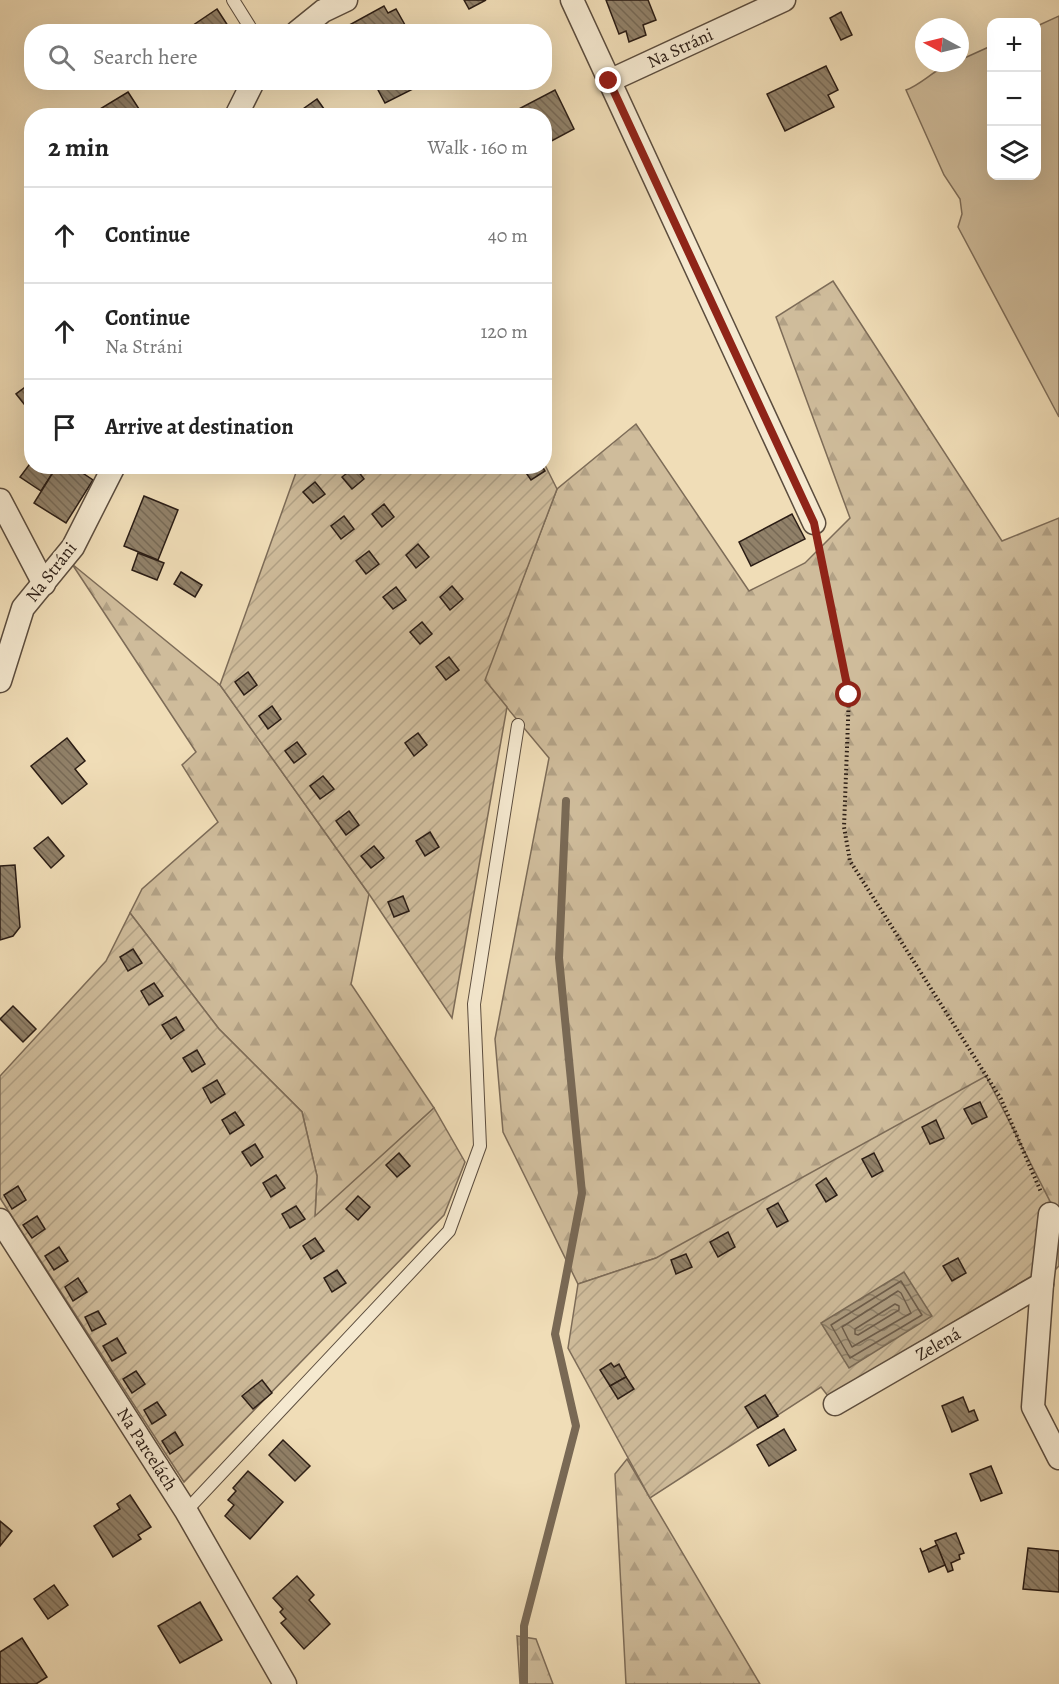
<!DOCTYPE html>
<html lang="en">
<head>
<meta charset="utf-8">
<style>
	:root { --surface:#fff; --page:#f6f6f6; --text:#222; --muted:#767676; --line:#e0e0e0 }
	body { margin:0; font-family:Alegreya,serif; background:var(--page); color:var(--text) }
	.controls { position:absolute; right:18px; top:18px; display:grid; overflow:hidden; border-radius:12px; box-shadow:0 6px 24px #0002 }
	.controls button { width:54px; height:54px; display:grid; place-items:center; padding:0; border:0; border-bottom:2px solid var(--line); background:var(--surface); color:var(--text); font:30px sans-serif }
	.compass { position:absolute; left:915px; top:18px; width:54px; height:54px; border-radius:50%; background:var(--surface); box-shadow:0 6px 24px #0002; rotate:277deg }
	.stop { position:absolute; width:18px; height:18px; margin:-14px; border:4px solid #8f2418; border-radius:50%; background:#fff }
	.stop.end { background:#8f2418; border-color:#fff; box-shadow:0 2px 6px #0008 }
	.list { margin:0; padding:0; list-style:none }
	h2 { display:flex; justify-content:space-between; align-items:center; height:78px; margin:0; padding:0 24px; font-size:26px }
	h2 small { font-size:20px; font-weight:400; color:var(--muted) }
	.list li { display:grid; grid-template-columns:39px 1fr auto; gap:18px; align-items:center; box-sizing:border-box; height:96px; padding:0 24px; border-top:2px solid var(--line) }
	.list b { display:block; font-size:22px; white-space:nowrap }
	.list p { margin:0; font-size:20px; white-space:nowrap; color:var(--muted) }
	.list em { font-size:20px; font-style:normal; color:var(--muted) }
	.icon { flex:none; width:33px; height:33px; fill:none; stroke:currentColor; stroke-width:2; stroke-linecap:round; stroke-linejoin:round }
	.map { position:relative; flex:none; width:1059px; height:1684px; overflow:hidden }
	.search { position:absolute; background:var(--surface); box-shadow:0 6px 24px #0002; left:24px; top:24px; width:528px; height:66px; display:flex; align-items:center; gap:15px; box-sizing:border-box; padding:0 21px; border-radius:24px; color:var(--muted); font-size:22px }
	.panel { position:absolute; background:var(--surface); box-shadow:0 6px 24px #0002; left:24px; top:108px; width:528px; height:366px; border-radius:24px }
	.map>svg:first-child { display:block }
	.grass { fill:#cfbc9b; stroke:#7d6c58; stroke-width:1.5 }
	.forest { fill:url(#forest-firs); stroke:#7d6c58; stroke-width:1.5 }
	.garden { fill:url(#garden-furrows); stroke:#7d6c58; stroke-width:1.5 }
	.water { fill:url(#water-waves); stroke:#796955; stroke-width:1.5 }
	.lines { fill:none; stroke-linecap:round; stroke-linejoin:round }
	.shore { stroke:#6c5c4a; stroke-width:1.5 }
	.stream { stroke:#796955; stroke-width:8 }
	.building { fill:url(#building-back-hatch); stroke:#2b1d15; stroke-width:1.5 }
	.service-casing { stroke:#5c4d3e; stroke-width:14 }
	.minor-casing { stroke:#5c4d3e; stroke-width:25 }
	.path { stroke:#2b1d15; stroke-width:4; stroke-dasharray:1.5 3; stroke-linecap:butt }
	.service { stroke:#f5e9d0; stroke-width:12 }
	.minor { stroke:#f5e9d0; stroke-width:22 }
	.route { stroke:#8f2418; stroke-width:8 }
	.labels { text-anchor:middle; dominant-baseline:central; stroke-width:6; stroke-linejoin:round; paint-order:stroke }
	.street-label { font-size:18px; fill:#2b1d15; stroke:#f5e9d0 }
</style>
</head>
<body>
<div class="map">
<svg width="1059" height="1684" viewBox="0 0 1059 1684">
	<defs>
		<pattern id="forest-firs" width="22" height="20" patternUnits="userSpaceOnUse" patternTransform="scale(1.5)"><rect width="22" height="20" fill="#cfbc9b"/><path d="M5 1l3.5 6h-7zM16 11l3.5 6h-7z" fill="#b2a185"/></pattern>
		<pattern id="garden-furrows" width="10" height="10" patternUnits="userSpaceOnUse" patternTransform="scale(1.5)"><rect width="10" height="10" fill="#cfbc9b"/><path d="M-1 1l2-2M0 10L10 0M9 11l2-2" fill="none" stroke="#b2a185"/></pattern>
		<pattern id="water-waves" width="16" height="10" patternUnits="userSpaceOnUse" patternTransform="scale(1.5)"><rect width="16" height="10" fill="#ad9c80"/><path d="M0 5q4-4 8 0t8 0" fill="none" stroke="#8d7f68"/></pattern>
		<pattern id="building-back-hatch" width="6" height="6" patternUnits="userSpaceOnUse" patternTransform="scale(1.5)"><rect width="6" height="6" fill="#918169"/><path d="M-1 5l2 2M0 0l6 6M5-1l2 2" fill="none" stroke="#776955"/></pattern>
	</defs>
	<rect width="100%" height="100%" fill="#f0ddb7"/>
	<filter id="stains"><feTurbulence type="fractalNoise" baseFrequency=".00333" numOctaves="4"/><feColorMatrix values="0 0 0 0 .2 0 0 0 0 .09 0 0 0 0 .02 0 0 0 .5 -.17"/></filter>
	<radialGradient id="worn" r=".72"><stop offset=".6" stop-color="#630" stop-opacity="0"/><stop offset="1" stop-color="#630" stop-opacity=".3"/></radialGradient>
	<path class="grass" d="M1059,16V417L958,227L962,214L960,199L944,175L906,90C925,83 939,63 960,63V60L991,46L992,176H1036L1037,26Z"/>
	<g class="forest">
		<polygon points="833,281 1002,541 1059,518 1059,1219 656,1258 578,1284 503,1132 495,1039 549,758 484,680 557,489 636,424 749,591 805,563 850,518 776,317"/>
		<polygon points="72,564 220,685 369,894 351,984 434,1108 315,1217 317,1176 302,1112 219,1029 130,913 142,889 218,822 182,765 196,752"/>
		<polygon points="627,1459 760,1684 626,1684 615,1474"/>
		<polygon points="517,1636 536,1639 553,1684 520,1684"/>
	</g>
	<g class="garden">
		<polygon points="545,465 557,489 485,680 507,707 452,1018 369,894 220,685 298,467"/>
		<polygon points="130,913 219,1029 302,1112 317,1176 315,1216 434,1108 465,1162 444,1215 184,1482 0,1198 0,1076 106,961"/>
		<polygon points="986,1076 1059,1219 1059,1266 1051,1274 1030,1277 828,1396 821,1387 650,1498 568,1348 578,1284 656,1258"/>
	</g>
	<polygon class="water" points="904,1272 932,1316 849,1368 821,1323"/>
	<g class="lines">
		<g class="shore">
			<polygon points="901,1281 922,1315 850,1358 831,1325"/>
			<polygon points="898,1291 901,1293 911,1313 852,1347 842,1327"/>
			<polygon points="895,1304 899,1306 899,1310 858,1335 855,1334 855,1329"/>
		</g>
		<polyline class="stream" points="524,1684 524,1626 576,1426 555,1334 582,1193 559,958 566,801"/>
	</g>
	<g class="building">
		<polygon points="464,0 486,0 469,9"/>
		<polygon points="606,0 648,0 656,20 643,25 646,35 629,42 626,31 619,34"/>
		<polygon points="384,6 388,13 396,9 405,25 397,30 398,32 344,32 342,29"/>
		<polygon points="217,9 232,32 183,32"/>
		<polygon points="841,12 852,35 841,40 830,18"/>
		<polygon points="826,66 838,90 828,95 834,107 785,131 767,94"/>
		<polygon points="386,82 415,82 417,87 385,103 377,88"/>
		<polygon points="555,90 574,129 544,145 544,116 513,116 511,113"/>
		<polygon points="128,92 141,112 136,116 90,115"/>
		<polygon points="317,99 329,116 293,116"/>
		<polygon points="32,382 32,414 16,394"/>
		<polygon points="32,461 32,466 57,466 41,491 20,477"/>
		<polygon points="57,466 72,466 93,480 66,523 34,503"/>
		<polygon points="542,466 545,471 531,480 522,467"/>
		<polygon points="355,467 364,479 352,489 342,477"/>
		<polygon points="315,482 325,494 313,503 303,492"/>
		<polygon points="144,496 178,510 158,560 124,546"/>
		<polygon points="384,504 394,517 382,527 372,514"/>
		<polygon points="792,514 805,539 751,566 739,542"/>
		<polygon points="344,516 354,529 341,539 331,526"/>
		<polygon points="418,544 429,557 416,568 406,555"/>
		<polygon points="369,551 379,564 366,574 356,561"/>
		<polygon points="138,553 164,563 157,580 132,570"/>
		<polygon points="181,572 202,585 195,597 174,584"/>
		<polygon points="452,586 463,599 450,610 440,597"/>
		<polygon points="396,587 406,600 393,609 383,597"/>
		<polygon points="422,622 432,634 420,644 410,632"/>
		<polygon points="449,657 459,670 446,680 436,667"/>
		<polygon points="248,672 257,685 244,695 235,682"/>
		<polygon points="272,706 281,719 268,729 259,716"/>
		<polygon points="418,733 427,745 414,756 405,743"/>
		<polygon points="67,738 85,761 75,769 87,784 62,804 31,766"/>
		<polygon points="297,742 306,754 294,763 285,751"/>
		<polygon points="323,776 334,789 320,799 310,786"/>
		<polygon points="349,811 359,825 346,835 336,821"/>
		<polygon points="430,832 439,847 425,856 416,841"/>
		<polygon points="48,837 64,856 51,868 34,848"/>
		<polygon points="374,846 384,858 371,868 361,856"/>
		<polygon points="15,865 20,927 13,936 0,940 0,866"/>
		<polygon points="403,896 409,911 394,917 388,902"/>
		<polygon points="133,949 142,963 128,971 120,957"/>
		<polygon points="154,983 163,996 149,1005 141,991"/>
		<polygon points="13,1006 36,1029 23,1042 0,1019"/>
		<polygon points="176,1017 184,1030 171,1039 162,1025"/>
		<polygon points="197,1050 205,1064 192,1072 183,1058"/>
		<polygon points="217,1080 225,1094 211,1103 203,1088"/>
		<polygon points="980,1102 987,1117 972,1124 964,1109"/>
		<polygon points="235,1112 244,1125 230,1134 222,1120"/>
		<polygon points="936,1120 944,1138 930,1144 922,1127"/>
		<polygon points="255,1144 263,1157 251,1166 242,1152"/>
		<polygon points="399,1153 410,1166 397,1177 386,1165"/>
		<polygon points="874,1153 883,1171 872,1177 862,1159"/>
		<polygon points="276,1175 285,1188 271,1197 263,1183"/>
		<polygon points="826,1178 837,1195 826,1202 816,1185"/>
		<polygon points="18,1186 26,1200 12,1209 4,1195"/>
		<polygon points="358,1196 370,1207 358,1220 346,1209"/>
		<polygon points="778,1203 788,1221 777,1227 767,1209"/>
		<polygon points="296,1206 305,1219 290,1228 282,1214"/>
		<polygon points="37,1216 45,1229 32,1238 23,1225"/>
		<polygon points="728,1232 735,1247 718,1257 710,1242"/>
		<polygon points="315,1238 324,1251 311,1259 303,1246"/>
		<polygon points="59,1247 68,1261 54,1270 45,1256"/>
		<polygon points="686,1254 692,1267 676,1274 671,1260"/>
		<polygon points="958,1258 966,1273 952,1281 943,1266"/>
		<polygon points="337,1270 346,1283 332,1292 324,1278"/>
		<polygon points="78,1278 87,1292 73,1301 65,1287"/>
		<polygon points="98,1311 106,1324 92,1331 85,1317"/>
		<polygon points="117,1338 126,1353 112,1361 103,1346"/>
		<polygon points="611,1363 614,1367 619,1364 626,1377 610,1386 600,1370"/>
		<polygon points="136,1371 145,1384 132,1393 123,1379"/>
		<polygon points="626,1377 634,1389 618,1399 610,1386"/>
		<polygon points="262,1380 272,1393 253,1409 242,1396"/>
		<polygon points="765,1395 778,1416 758,1428 745,1407"/>
		<polygon points="963,1397 969,1412 974,1410 978,1420 952,1432 942,1406"/>
		<polygon points="157,1402 166,1415 152,1424 144,1410"/>
		<polygon points="784,1429 796,1450 769,1466 757,1445"/>
		<polygon points="175,1432 183,1445 170,1454 162,1441"/>
		<polygon points="283,1440 310,1466 295,1481 269,1455"/>
		<polygon points="991,1466 1002,1493 981,1501 970,1474"/>
		<polygon points="248,1471 283,1502 250,1539 225,1516 234,1505 228,1500 236,1491 233,1488"/>
		<polygon points="130,1495 151,1527 138,1535 141,1539 113,1557 94,1526 120,1509 117,1504"/>
		<polygon points="0,1521 12,1531 0,1546"/>
		<polygon points="956,1533 964,1553 959,1555 960,1559 951,1563 953,1570 948,1572 935,1541"/>
		<polygon points="937,1545 945,1565 929,1572 920,1548 922,1552"/>
		<polygon points="1028,1548 1059,1551 1059,1592 1023,1589"/>
		<polygon points="297,1576 314,1595 309,1600 330,1624 304,1649 281,1623 286,1619 280,1612 283,1609 273,1598"/>
		<polygon points="54,1585 68,1605 48,1619 34,1599"/>
		<polygon points="200,1602 222,1640 180,1663 158,1626"/>
		<polygon points="22,1638 47,1677 36,1684 0,1684 0,1652"/>
	</g>
	<g class="lines">
		<g class="service-casing">
			<g id="service">
				<polyline points="233,0 253,32"/>
				<polyline points="186,1511 449,1231 480,1146 474,1004 518,725"/>
			</g>
		</g>
		<g class="minor-casing">
			<g id="minor">
				<polyline points="572,0 814,523"/>
				<polyline points="297,32 323,11 346,0"/>
				<polyline points="609,81 784,0"/>
				<polyline points="236,116 253,82"/>
				<polyline points="0,500 44,584"/>
				<polyline points="0,681 23,608 73,547 114,466"/>
				<polyline points="1050,1214 1042,1284 1033,1407 1059,1458"/>
				<polyline points="0,1220 186,1511 285,1684"/>
				<polyline points="835,1404 1042,1284"/>
			</g>
		</g>
		<polyline class="path" points="819,547 849,695 844,827 850,861 1001,1099 1041,1192"/>
		<use href="#service" class="service"/>
		<use href="#minor" class="minor"/>
	</g>
	<g class="lines">
		<polyline class="route" points="609,81 814,523 849,695"/>
	</g>
	<g class="labels">
		<g class="street-label">
			<text transform="translate(680 48) rotate(-25)">Na Stráni</text>
			<text transform="translate(51 572) rotate(-52)">Na Stráni</text>
			<text transform="translate(938 1344) rotate(-30)">Zelená</text>
			<text transform="translate(147 1449) rotate(57)">Na Parcelách</text>
		</g>
	</g>
	<rect width="100%" height="100%" filter="url(#stains)"/>
	<rect width="100%" height="100%" fill="url(#worn)"/>
</svg>
<div class="controls">
<button>+</button>
<button>−</button>
<button><svg class="icon" aria-label="layers" viewBox="0 0 24 24"><path d="M12 4l9 5-9 5-9-5zM3 14l9 5 9-5"/></svg></button>
</div>
<svg class="compass" viewBox="-18 -18 36 36"><path d="M0-13l5 13h-10z" fill="#e53935"/><path d="M0 13l5-13h-10z" fill="#767676"/></svg>
<div class="stop" style="left:849px;top:695px"></div>
<div class="stop end" style="left:609px;top:81px"></div>
<div class="search"><svg class="icon" aria-label="search" viewBox="0 0 24 24"><circle cx="10" cy="10" r="6"/><path d="M15 15l6 6"/></svg>Search here</div>
<section class="panel">
<h2>2 min<small>Walk · 160 m</small></h2>
<ul class="list">
<li><svg class="icon" aria-label="ahead" viewBox="0 0 24 24"><path d="M12 20V5M6 11l6-6 6 6"/></svg><div><b>Continue</b></div><em>40 m</em></li>
<li><svg class="icon" aria-label="ahead" viewBox="0 0 24 24"><path d="M12 20V5M6 11l6-6 6 6"/></svg><div><b>Continue</b><p>Na Stráni</p></div><em>120 m</em></li>
<li><svg class="icon" aria-label="arrive" viewBox="0 0 24 24"><path d="M6 21V4h12l-3 4 3 4H6"/></svg><div><b>Arrive at destination</b></div></li>
</ul>
</section>
</div>
</body>
</html>
